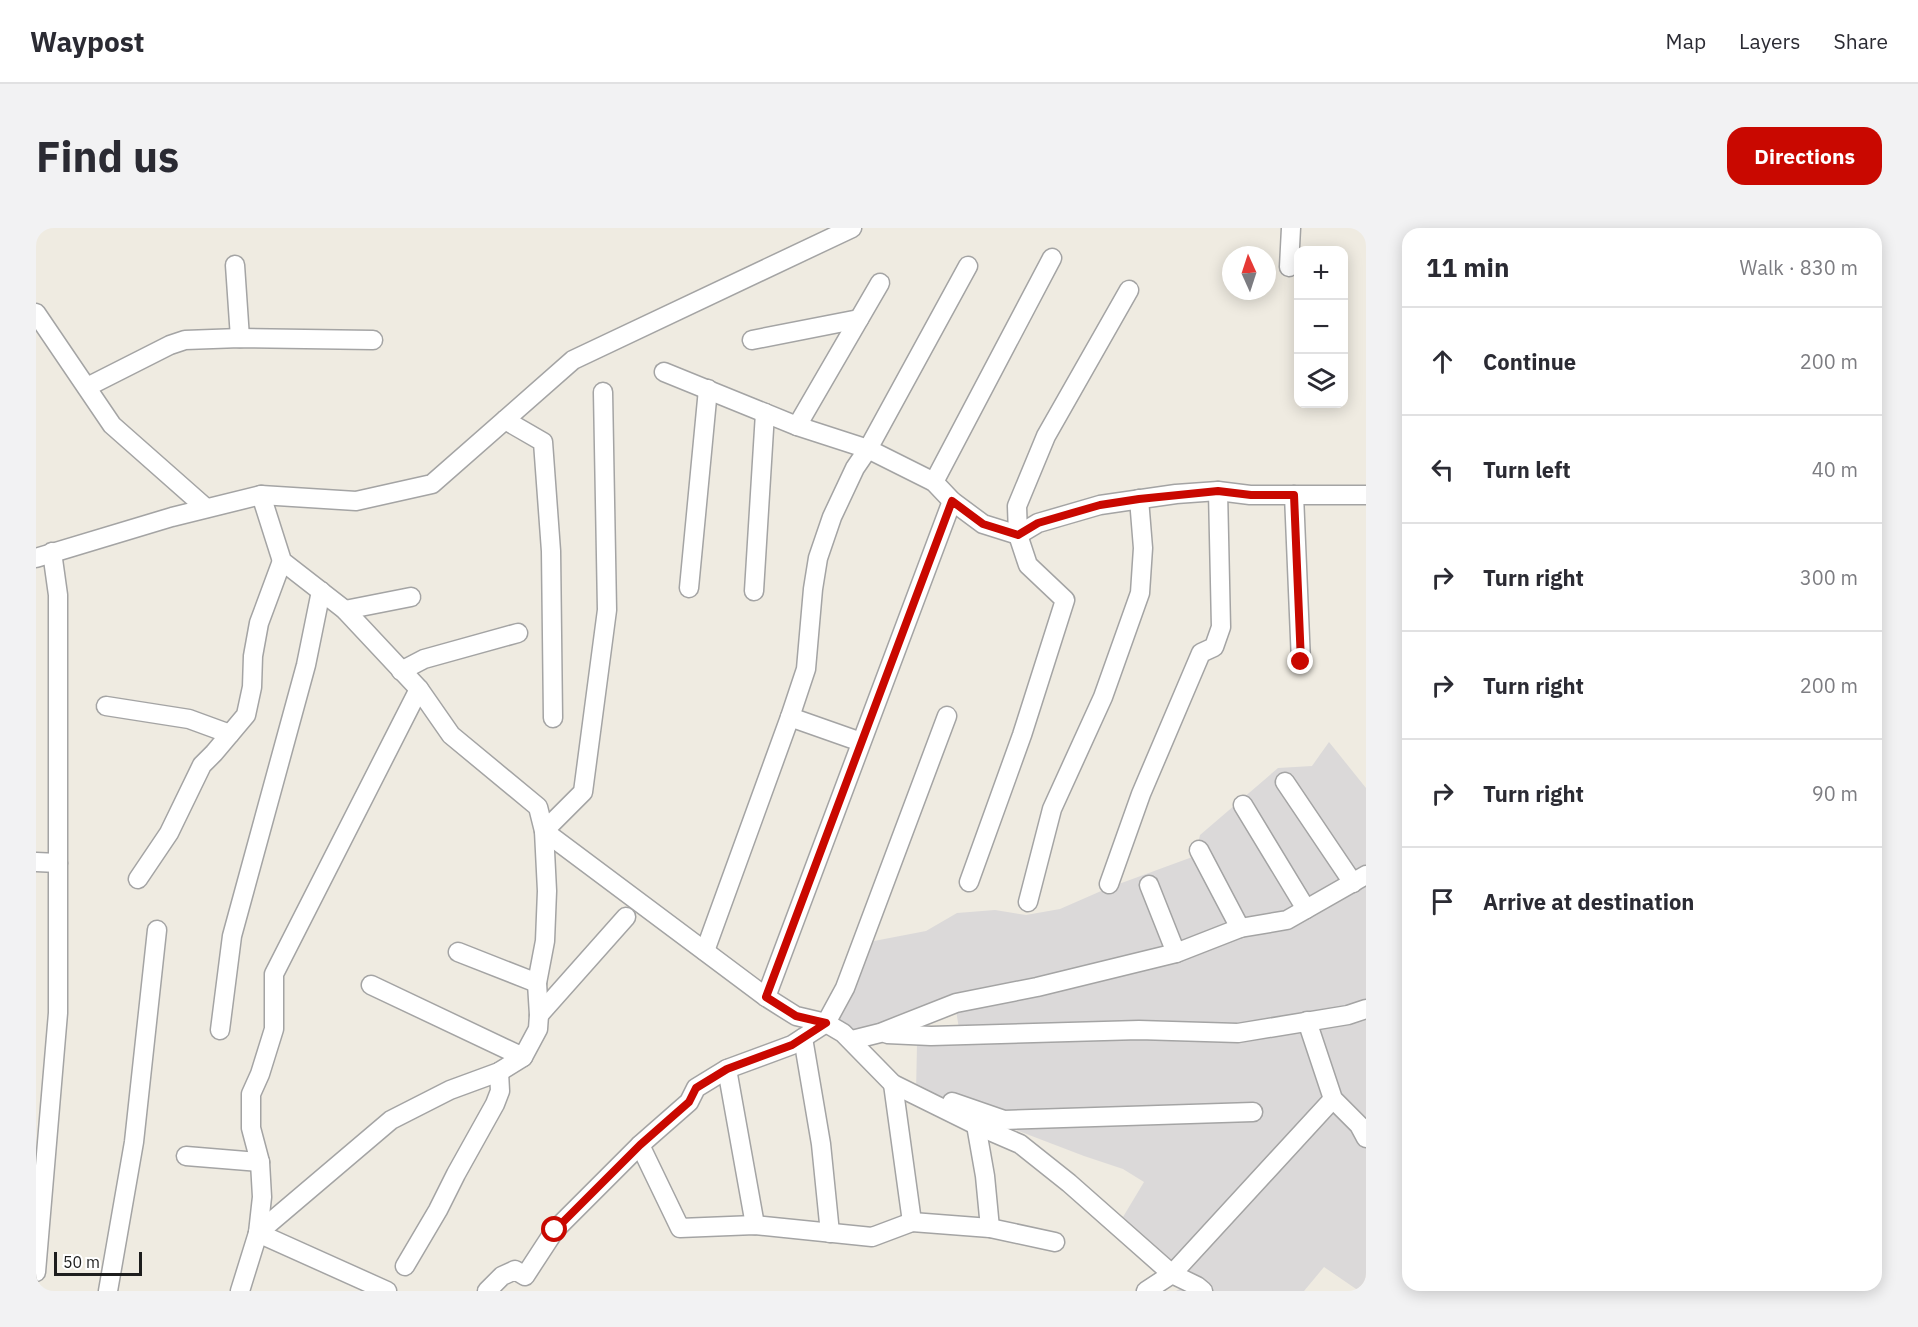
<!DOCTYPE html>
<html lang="en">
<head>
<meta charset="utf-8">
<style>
	:root { --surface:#fff; --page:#f2f2f3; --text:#2b2b33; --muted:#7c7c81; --line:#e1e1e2; --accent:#c90800 }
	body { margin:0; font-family:"IBM Plex Sans",sans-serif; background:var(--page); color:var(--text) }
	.controls { position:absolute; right:18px; top:18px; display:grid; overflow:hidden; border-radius:12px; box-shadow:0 3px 15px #0003 }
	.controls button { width:54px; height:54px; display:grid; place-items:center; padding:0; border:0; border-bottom:2px solid var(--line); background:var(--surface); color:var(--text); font:30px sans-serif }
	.compass { position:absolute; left:1186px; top:18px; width:54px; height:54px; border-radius:50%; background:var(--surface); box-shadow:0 3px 15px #0003; rotate:357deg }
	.scale { position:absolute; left:18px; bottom:15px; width:88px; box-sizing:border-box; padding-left:6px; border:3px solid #1d1d1d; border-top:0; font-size:16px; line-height:21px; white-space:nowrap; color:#1d1d1d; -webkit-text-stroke:4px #fff; paint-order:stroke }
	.stop { position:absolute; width:18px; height:18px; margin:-14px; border:4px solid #c90800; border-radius:50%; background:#fff }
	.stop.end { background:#c90800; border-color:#fff; box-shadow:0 2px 6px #0008 }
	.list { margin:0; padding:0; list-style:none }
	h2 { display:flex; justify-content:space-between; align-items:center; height:78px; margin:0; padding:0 24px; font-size:26px }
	h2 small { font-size:20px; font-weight:400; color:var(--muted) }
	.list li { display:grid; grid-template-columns:39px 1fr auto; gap:18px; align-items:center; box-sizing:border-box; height:108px; padding:0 24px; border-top:2px solid var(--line) }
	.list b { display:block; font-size:22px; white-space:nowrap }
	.list em { font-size:20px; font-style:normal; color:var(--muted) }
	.icon { flex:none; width:33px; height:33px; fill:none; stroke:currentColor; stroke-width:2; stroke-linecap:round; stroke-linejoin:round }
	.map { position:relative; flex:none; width:1330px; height:1063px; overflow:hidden; border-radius:18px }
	header { display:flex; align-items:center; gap:36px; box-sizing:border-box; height:84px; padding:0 30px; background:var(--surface); border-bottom:2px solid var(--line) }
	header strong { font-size:28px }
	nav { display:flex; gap:33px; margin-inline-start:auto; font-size:21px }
	.intro { display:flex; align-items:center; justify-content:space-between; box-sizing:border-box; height:144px; padding:0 36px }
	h1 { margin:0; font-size:42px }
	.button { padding:15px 27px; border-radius:18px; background:var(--accent); color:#fff; font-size:21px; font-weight:700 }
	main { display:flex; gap:36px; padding:0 36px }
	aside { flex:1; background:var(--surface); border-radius:18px; box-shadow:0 3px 15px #0003 }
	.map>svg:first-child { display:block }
	.residential { fill:#dbd9d9 }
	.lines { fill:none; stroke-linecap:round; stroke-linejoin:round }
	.minor-casing { stroke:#a4a4a4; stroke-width:21 }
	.minor { stroke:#fff; stroke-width:18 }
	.route { stroke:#c90800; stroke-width:8 }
</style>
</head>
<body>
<header>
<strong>Waypost</strong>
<nav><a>Map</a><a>Layers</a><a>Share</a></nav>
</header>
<div class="intro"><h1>Find us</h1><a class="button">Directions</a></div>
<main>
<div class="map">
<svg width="1330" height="1063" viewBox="0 0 1330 1063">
	<rect width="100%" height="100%" fill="#efebe1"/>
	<polygon class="residential" points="1293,514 1330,560 1330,1063 1323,1063 1288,1039 1268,1063 1140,1063 1155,1055 1087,989 1108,954 1087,941 1048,928 880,864 881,817 925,813 919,776 820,808 790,795 838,713 890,703 921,685 959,682 990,687 1024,681 1072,660 1159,628 1164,607 1242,540 1276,538"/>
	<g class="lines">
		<g class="minor-casing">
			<g id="minor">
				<polyline points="199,37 204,110"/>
				<polyline points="1253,39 1255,0"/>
				<polyline points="0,85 76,197 170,280"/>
				<polyline points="716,112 823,91"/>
				<polyline points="628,144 761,198 832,221 898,254 916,273 947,296 982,307 1002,295 1064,277 1140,266 1182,263 1214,267 1330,267"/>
				<polyline points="51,159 134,117 149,112 204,110 337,112"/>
				<polyline points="469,192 507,214 515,323 517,490"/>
				<polyline points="761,198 844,55"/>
				<polyline points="898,254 1016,30"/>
				<polyline points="225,267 246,333 309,382 383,461 415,507 502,579 508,603 730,769 760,788 790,795 807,805 857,856 940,897 984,916 1033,955 1136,1046 1161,1058 1167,1063"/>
				<polyline points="1258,267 1265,434"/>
				<polyline points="0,330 136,289 225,267 320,273 396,256 537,132 816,0"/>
				<polyline points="653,360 672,161"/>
				<polyline points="718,363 729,185"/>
				<polyline points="309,382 375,369"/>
				<polyline points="365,443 388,431 482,405"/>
				<polyline points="70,478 153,491 194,506"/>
				<polyline points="754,489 825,514"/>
				<polyline points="1249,554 1317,655"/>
				<polyline points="1207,577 1270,681"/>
				<polyline points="1163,622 1204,700"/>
				<polyline points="0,634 22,635"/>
				<polyline points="102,651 133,605 166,537 178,525 210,487 216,459 217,428 223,395 246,333"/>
				<polyline points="933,654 986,507 1029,372 992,337 982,307 981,278 1010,208 1093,62"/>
				<polyline points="1073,656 1105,566 1165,425 1178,419 1185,399 1182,263"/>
				<polyline points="1113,657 1140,725"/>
				<polyline points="992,674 1016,581 1067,469 1104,365 1107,320 1103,271"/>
				<polyline points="669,723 754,489 770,441 777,361 782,330 796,289 819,240 832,221 932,38"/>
				<polyline points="422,724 501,755"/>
				<polyline points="335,757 487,829"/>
				<polyline points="730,769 916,273"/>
				<polyline points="503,787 590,689"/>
				<polyline points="1271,793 1297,871 1323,897 1330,910"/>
				<polyline points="184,802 196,708 270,437 285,363"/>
				<polyline points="851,806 895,808 1103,802 1202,805 1312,787 1330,781"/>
				<polyline points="767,810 785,916 794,1005"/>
				<polyline points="816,812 844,805 920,775 1001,759 1140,725 1204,700 1251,692 1330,647"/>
				<polyline points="691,841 719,997"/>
				<polyline points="857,856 876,994"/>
				<polyline points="916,874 968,892 1217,884"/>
				<polyline points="940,897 949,948 954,1000"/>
				<polyline points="604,917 644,1000 719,997 836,1009 876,994 954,1000 1019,1014"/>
				<polyline points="150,928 224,934"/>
				<polyline points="222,1005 355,892 414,862 463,844 487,829 502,801 503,787 501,755 509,713 511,663 508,603 547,564 571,382 567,164"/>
				<polyline points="222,1005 351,1063"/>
				<polyline points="369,1038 402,982 420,946 459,876 464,863 463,844"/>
				<polyline points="0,1044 22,785 22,367 16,324"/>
				<polyline points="72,1063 98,914 121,702"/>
				<polyline points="204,1063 222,1005 226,969 224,934 215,900 215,866 224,846 238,801 238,746 383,461"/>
				<polyline points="451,1063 466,1048 479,1042 489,1048 519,1002 604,917 653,874 660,860 691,841 756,817 790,795 809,760 911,488"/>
				<polyline points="1110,1063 1136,1046 1297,871"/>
			</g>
		</g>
		<use href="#minor" class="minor"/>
	</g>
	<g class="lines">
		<polyline class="route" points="519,1002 604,917 653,874 660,860 691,841 756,817 790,795 760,788 730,769 916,273 947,296 982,307 1002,295 1064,277 1103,271 1182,263 1215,267 1258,267 1265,434"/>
	</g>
</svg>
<div class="controls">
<button>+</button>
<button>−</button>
<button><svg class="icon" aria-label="layers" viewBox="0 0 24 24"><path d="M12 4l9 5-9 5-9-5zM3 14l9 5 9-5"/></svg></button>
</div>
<svg class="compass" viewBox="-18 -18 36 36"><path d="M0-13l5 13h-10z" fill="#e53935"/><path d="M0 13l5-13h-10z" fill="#7c7c81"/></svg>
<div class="scale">50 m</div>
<div class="stop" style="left:519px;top:1002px"></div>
<div class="stop end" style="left:1265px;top:434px"></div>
</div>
<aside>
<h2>11 min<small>Walk · 830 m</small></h2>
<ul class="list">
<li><svg class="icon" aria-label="ahead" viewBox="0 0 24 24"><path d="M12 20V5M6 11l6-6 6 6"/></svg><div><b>Continue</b></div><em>200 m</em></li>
<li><svg class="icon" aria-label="left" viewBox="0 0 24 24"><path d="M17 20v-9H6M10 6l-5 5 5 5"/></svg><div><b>Turn left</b></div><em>40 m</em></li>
<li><svg class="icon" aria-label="right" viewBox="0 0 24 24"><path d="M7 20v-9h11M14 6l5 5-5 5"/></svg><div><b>Turn right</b></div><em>300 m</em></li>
<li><svg class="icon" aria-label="right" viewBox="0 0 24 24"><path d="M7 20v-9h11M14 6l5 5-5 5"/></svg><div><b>Turn right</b></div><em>200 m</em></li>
<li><svg class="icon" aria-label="right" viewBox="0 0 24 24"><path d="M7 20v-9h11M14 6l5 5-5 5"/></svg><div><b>Turn right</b></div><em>90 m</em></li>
<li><svg class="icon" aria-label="arrive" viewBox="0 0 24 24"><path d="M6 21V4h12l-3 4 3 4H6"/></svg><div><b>Arrive at destination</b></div></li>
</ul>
</aside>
</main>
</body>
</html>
